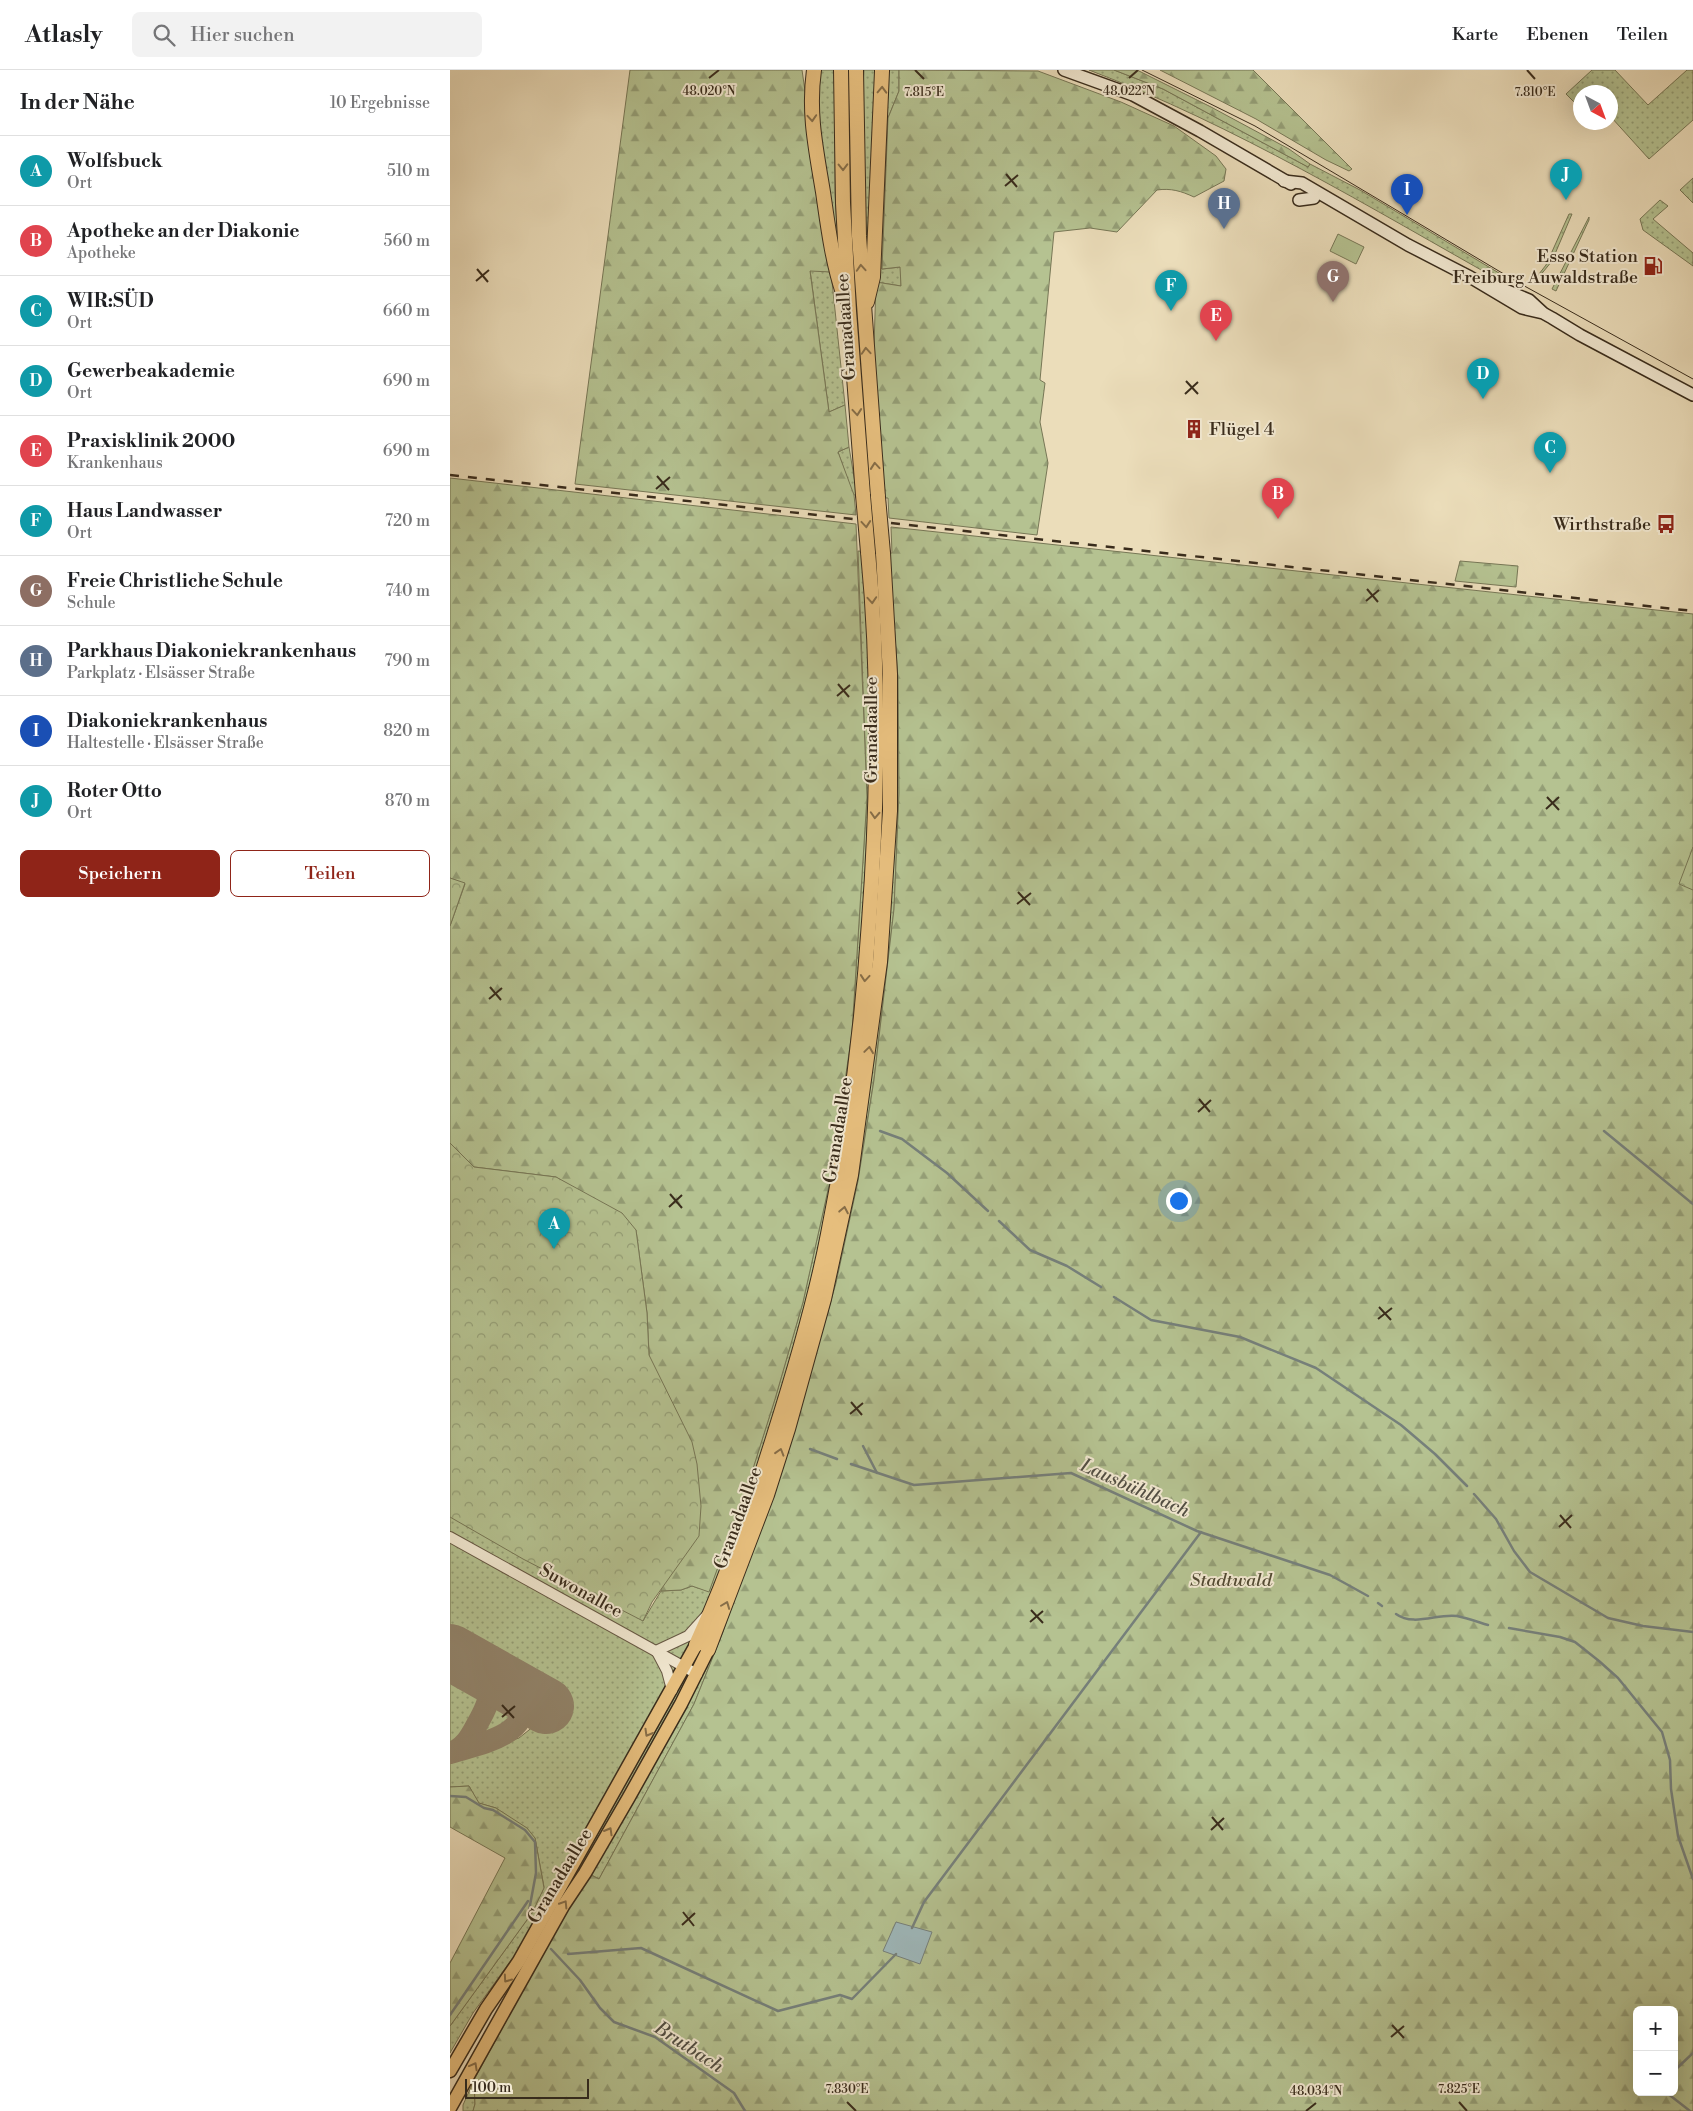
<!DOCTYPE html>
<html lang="de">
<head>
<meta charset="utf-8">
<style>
	:root { --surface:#fff; --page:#f2f2f2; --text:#202124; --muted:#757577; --line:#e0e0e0; --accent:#8f2418 }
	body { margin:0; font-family:"Libre Bodoni",serif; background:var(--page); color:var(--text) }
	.controls { position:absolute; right:15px; bottom:15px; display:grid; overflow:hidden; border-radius:8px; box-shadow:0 5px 20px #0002 }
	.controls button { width:45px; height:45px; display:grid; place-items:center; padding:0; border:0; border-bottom:1px solid var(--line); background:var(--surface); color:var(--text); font:25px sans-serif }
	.compass { position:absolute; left:1123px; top:15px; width:45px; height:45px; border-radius:50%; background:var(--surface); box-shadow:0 5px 20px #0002; rotate:139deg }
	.scale { position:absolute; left:15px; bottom:12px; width:124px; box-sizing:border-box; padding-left:5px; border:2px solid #392c1c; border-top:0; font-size:14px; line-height:18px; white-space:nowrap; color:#392c1c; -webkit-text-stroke:4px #f2e9d2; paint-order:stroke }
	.you { position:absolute; left:728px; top:1130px; width:18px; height:18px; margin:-12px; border:4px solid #fff; border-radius:50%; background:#1a73e8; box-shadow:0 0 0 8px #1a73e833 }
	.badge { display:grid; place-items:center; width:32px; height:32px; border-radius:50%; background:var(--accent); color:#fff; font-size:16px; font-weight:700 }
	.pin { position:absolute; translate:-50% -41px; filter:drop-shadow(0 1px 2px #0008) }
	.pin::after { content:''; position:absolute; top:26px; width:18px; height:15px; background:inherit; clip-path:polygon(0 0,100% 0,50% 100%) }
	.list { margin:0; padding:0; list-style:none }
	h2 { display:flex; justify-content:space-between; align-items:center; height:65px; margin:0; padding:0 20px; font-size:21px }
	h2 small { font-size:16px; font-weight:400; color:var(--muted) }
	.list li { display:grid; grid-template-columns:32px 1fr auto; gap:15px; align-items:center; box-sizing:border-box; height:70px; padding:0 20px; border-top:1px solid var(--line) }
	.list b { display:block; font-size:19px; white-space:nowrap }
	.list p { margin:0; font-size:16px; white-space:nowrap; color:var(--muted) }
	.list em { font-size:16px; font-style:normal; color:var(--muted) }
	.actions { display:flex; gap:10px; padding:15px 20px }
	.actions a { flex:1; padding:11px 0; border:1px solid var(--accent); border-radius:8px; text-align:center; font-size:18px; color:var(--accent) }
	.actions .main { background:var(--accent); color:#fff }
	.icon { flex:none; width:28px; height:28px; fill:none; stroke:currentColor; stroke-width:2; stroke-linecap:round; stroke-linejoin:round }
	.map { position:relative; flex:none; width:1243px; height:2041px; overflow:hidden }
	header { display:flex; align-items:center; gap:30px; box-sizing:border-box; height:70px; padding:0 25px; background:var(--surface); border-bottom:1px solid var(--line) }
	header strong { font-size:24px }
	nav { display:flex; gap:28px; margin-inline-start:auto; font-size:18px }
	.search { width:350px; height:45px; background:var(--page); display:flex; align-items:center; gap:12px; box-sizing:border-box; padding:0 18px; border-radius:8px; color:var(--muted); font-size:19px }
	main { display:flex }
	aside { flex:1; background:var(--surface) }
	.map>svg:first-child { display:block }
	.grass { fill:url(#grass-dots); stroke:#777756 }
	.forest { fill:url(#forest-firs); stroke:#777756; fill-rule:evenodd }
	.park { fill:url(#park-crowns); stroke:#777756 }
	.pitch { fill:#b5c291; stroke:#777756 }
	.water { fill:#9eb8bb; stroke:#76807b }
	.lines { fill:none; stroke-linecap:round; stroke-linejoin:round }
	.stream { stroke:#76807b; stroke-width:2.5 }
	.taxiway { stroke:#92846b; stroke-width:22 }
	.runway { stroke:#92846b; stroke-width:56 }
	.tertiary-casing { stroke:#665844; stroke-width:12 }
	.secondary-casing { stroke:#392c1c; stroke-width:14 }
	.primary-casing { stroke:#392c1c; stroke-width:15 }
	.trunk-casing { stroke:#392c1c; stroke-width:16 }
	.tertiary { stroke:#f2e9d2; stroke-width:10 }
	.secondary { stroke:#f2e9d2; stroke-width:11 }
	.primary { stroke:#e6be7d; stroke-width:12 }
	.trunk { stroke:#e6be7d; stroke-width:14 }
	.tram { stroke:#392c1c; stroke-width:1 }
	.rail { stroke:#392c1c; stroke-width:2.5; stroke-dasharray:9 9; stroke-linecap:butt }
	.trunk-bridge-casing { stroke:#392c1c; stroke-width:16; stroke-linecap:butt }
	.trunk-bridge { stroke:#e6be7d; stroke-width:14 }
	.oneway { stroke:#876e48 }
	.ticks { fill:none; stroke:#392c1c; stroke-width:2 }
	.labels { text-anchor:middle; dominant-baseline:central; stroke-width:4; stroke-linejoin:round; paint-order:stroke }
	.poi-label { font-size:18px; fill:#392c1c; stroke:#f2e9d2; text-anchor:end }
	.street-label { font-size:18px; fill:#392c1c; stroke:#f2e9d2 }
	.park-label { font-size:18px; font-style:italic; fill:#524a33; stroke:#f2e9d2 }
	.water-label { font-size:19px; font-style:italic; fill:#524f44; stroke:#f2e9d2 }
	.ticks-label { font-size:12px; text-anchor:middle; fill:#392c1c; stroke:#f2e9d2; stroke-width:4; stroke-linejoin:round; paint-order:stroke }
</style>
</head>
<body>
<header>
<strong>Atlasly</strong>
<div class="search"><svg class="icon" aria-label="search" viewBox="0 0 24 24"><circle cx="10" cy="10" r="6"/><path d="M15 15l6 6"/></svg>Hier suchen</div>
<nav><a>Karte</a><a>Ebenen</a><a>Teilen</a></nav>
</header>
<main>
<aside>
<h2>In der Nähe<small>10 Ergebnisse</small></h2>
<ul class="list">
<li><span class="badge" style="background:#0f9aa8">A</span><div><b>Wolfsbuck</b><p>Ort</p></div><em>510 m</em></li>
<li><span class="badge" style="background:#e0444e">B</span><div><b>Apotheke an der Diakonie</b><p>Apotheke</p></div><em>560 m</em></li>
<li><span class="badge" style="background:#0f9aa8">C</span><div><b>WIR:SÜD</b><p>Ort</p></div><em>660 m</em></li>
<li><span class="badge" style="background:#0f9aa8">D</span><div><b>Gewerbeakademie</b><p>Ort</p></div><em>690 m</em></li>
<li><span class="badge" style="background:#e0444e">E</span><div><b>Praxisklinik 2000</b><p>Krankenhaus</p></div><em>690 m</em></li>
<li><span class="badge" style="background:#0f9aa8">F</span><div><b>Haus Landwasser</b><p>Ort</p></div><em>720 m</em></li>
<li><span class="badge" style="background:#8d6e63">G</span><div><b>Freie Christliche Schule</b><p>Schule</p></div><em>740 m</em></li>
<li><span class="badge" style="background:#5c6f8a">H</span><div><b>Parkhaus Diakoniekrankenhaus</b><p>Parkplatz · Elsässer Straße</p></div><em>790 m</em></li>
<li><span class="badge" style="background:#1a4fb4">I</span><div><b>Diakoniekrankenhaus</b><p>Haltestelle · Elsässer Straße</p></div><em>820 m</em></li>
<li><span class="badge" style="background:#0f9aa8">J</span><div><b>Roter Otto</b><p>Ort</p></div><em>870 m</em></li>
</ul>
<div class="actions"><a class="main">Speichern</a><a>Teilen</a></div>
</aside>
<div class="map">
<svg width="1243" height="2041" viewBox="0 0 1243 2041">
	<defs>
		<pattern id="grass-dots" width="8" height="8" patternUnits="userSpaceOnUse" patternTransform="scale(1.25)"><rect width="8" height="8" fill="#b5c291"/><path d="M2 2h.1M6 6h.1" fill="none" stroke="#949e76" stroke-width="1.8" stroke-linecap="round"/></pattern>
		<pattern id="forest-firs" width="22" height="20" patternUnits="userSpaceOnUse" patternTransform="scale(1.25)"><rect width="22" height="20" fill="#b5c291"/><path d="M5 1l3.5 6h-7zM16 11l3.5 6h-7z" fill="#949e76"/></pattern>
		<pattern id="park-crowns" width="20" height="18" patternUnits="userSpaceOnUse" patternTransform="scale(1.25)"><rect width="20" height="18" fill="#b5c291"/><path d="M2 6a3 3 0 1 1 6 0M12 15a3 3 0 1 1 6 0" fill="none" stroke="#949e76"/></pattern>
	</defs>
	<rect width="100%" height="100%" fill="#ebddba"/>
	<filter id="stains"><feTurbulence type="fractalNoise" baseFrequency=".004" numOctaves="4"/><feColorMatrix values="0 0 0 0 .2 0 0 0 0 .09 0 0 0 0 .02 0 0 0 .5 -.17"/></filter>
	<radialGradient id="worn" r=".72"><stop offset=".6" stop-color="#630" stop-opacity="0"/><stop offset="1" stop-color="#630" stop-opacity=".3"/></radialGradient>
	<g class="grass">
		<polygon points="368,0 385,0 385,124 389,190 368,66"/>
		<polygon points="414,0 425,0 428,8 418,212 410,58"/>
		<polygon points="437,0 449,0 449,21 438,48 432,199 451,197 451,216 426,212"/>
		<path d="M639,0H664L713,19L858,97L860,94L910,120L1059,209L1056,214C919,137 786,56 639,0Z"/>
		<polygon points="1142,0 1165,0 1198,35 1237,0 1243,0 1243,50 1199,89 1161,47 1160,22 1130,22 1130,28 1125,33 1116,24"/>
		<polygon points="1243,108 1243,133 1230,120"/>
		<polygon points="398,130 400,130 404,207 422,426 418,426"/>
		<polygon points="1210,130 1218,136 1203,149 1243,183 1243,196 1193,160 1190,149"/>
		<polygon points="1119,144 1122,144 1102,191 1089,207 1089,204 1096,195"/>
		<polygon points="1139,147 1139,150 1106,221 1102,219"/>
		<polygon points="360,200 381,202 395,335 379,342"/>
		<polygon points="399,377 407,425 403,425 388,382"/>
		<polygon points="408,481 439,483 448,609 449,723 444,839 424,1009 408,1111 386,1213 353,1329 273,1562 244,1634 149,1809 119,1793 67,1882 23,1943 0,1983 0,1956 82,1843 94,1817 85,1768 46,1738 28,1733 19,1716 0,1717 0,1688 69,1668 89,1652 106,1621 0,1561 0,1392 193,1551 211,1521 231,1520 242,1516 259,1521 300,1408 325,1329 353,1232 382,1102 402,962 417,727"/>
		<path d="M0,1603L27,1618L34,1635C29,1651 17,1674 0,1679Z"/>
		<path d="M50,1631C59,1637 61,1648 57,1657C51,1665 39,1670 29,1669L28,1663L45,1634Z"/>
		<polygon points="24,2010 25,2034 23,2041 13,2041 13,2035"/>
	</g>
	<g class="forest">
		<polygon points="180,0 352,0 381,202 360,201 379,342 395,335 399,377 388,382 404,425 406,445 125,414"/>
		<path d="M449,0L588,1L671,32L724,56L766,86L776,99L774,111L744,127C731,121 721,118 707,120L667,162L640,158L604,162L590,310L595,313L590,352L598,393L587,465L439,448L438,428H434L424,277L426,212L451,216L450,197L432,199L438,48L449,21Z"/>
		<polygon points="664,0 687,0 761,37 839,79 860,94 858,97 713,19"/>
		<polygon points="710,0 803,0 902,99 899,101 876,90 806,49"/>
		<polygon points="0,408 406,454 417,727 402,962 382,1102 353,1232 325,1329 300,1408 259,1522 242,1516 231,1520 211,1521 197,1243 186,1160 106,1107 24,1097 0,1073 0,856 15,814 0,808"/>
		<path d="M441,457L1243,544V2041H23L25,2034L24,2010L137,1803L149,1809L244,1634L273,1562L353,1329L386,1213L408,1111L424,1010L444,839L449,723L448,609L439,483H442ZM1187,1940H1224V2022H1187Z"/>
		<polygon points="1010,491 1068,496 1066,517 1005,511"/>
		<polygon points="19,1716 29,1733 46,1738 77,1758 85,1768 94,1818 82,1843 0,1956 0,1893 55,1788 0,1757 0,1717"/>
	</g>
	<g class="park">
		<polygon points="1243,777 1243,820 1229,814"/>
		<polygon points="0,808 15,813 0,856"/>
		<polygon points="0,1073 24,1097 106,1107 172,1143 186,1160 197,1243 199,1285 242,1372 247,1394 251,1436 249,1466 202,1532 193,1551 73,1489 0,1447"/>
	</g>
	<polygon class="pitch" points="888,164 914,177 906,194 880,181"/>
	<polygon class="water" points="446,1852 482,1862 470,1894 433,1881"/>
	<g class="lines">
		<g class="stream">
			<polyline points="430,1061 452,1069 497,1103 538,1141"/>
			<polyline points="1154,1061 1243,1134"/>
			<polyline points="549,1151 580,1180 617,1196 651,1217"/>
			<polyline points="664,1227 701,1250 790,1267 866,1298 951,1355 985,1384 1017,1416"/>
			<polyline points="413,1376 427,1403"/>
			<polyline points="360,1379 387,1389"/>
			<polyline points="401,1394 464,1415 621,1403 747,1461 880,1505 918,1526"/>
			<polyline points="1024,1424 1046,1449 1064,1481 1080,1502 1158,1548 1193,1556 1243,1562"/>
			<polyline points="928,1533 932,1536"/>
			<path d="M946,1544C964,1557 988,1543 1007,1546C1017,1548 1028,1552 1038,1555"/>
			<polyline points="1059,1558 1110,1567 1125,1572 1149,1591 1168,1608 1212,1662 1220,1690 1221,1719 1228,1766 1243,1809"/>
			<polyline points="0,1726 16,1727 34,1738 43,1740 75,1760 85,1772 86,1803 78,1846"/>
			<polyline points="462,1858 474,1832 751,1462"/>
			<polyline points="101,1879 130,1910 150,1938 164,1952 205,1967 284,2023 295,2041"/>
			<polyline points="118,1884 191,1878 328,1941 390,1925 402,1929 446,1884"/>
			<polyline points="0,1945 78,1831"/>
			<polyline points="1224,2001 1243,1983"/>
			<polyline points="1217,2023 1240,2041"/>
		</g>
		<g class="taxiway">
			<path d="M5,1681C15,1676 20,1667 25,1658C39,1634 47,1619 26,1596"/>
			<path d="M0,1683C29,1674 93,1664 66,1618"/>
		</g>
		<polyline class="runway" points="0,1582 96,1636"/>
		<g class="tertiary-casing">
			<g id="tertiary">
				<polyline points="0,1467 247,1604"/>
				<polyline points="206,1581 238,1566 257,1545"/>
				<polyline points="207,1582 217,1601 222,1620"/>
			</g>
		</g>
		<g class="secondary-casing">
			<g id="secondary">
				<polyline points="614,0 683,25 750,61 841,114"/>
				<polyline points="834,111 852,113 958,175 1020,207 1072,238 1093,243 1102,248 1130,265 1243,325"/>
				<polyline points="849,130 864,128"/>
				<polyline points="1041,214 1079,230 1092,242"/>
			</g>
		</g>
		<g class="primary-casing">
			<g id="primary">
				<polyline points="0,2001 36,1939 69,1891 246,1575"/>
				<polyline points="0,2038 113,1836 135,1803 179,1727 231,1634 258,1580"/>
			</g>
		</g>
		<g class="trunk-casing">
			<g id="trunk">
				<path d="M364,0C358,43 366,79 373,122C378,156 382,190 393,223"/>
				<polyline points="391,0 393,133 399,241 413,425"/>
				<polyline points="406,0 409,166 428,427"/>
				<polyline points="417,232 423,207 432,1"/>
				<path d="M246,1575C277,1507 302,1436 324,1365C345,1299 365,1232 378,1164C399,1061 412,957 419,852C428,729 430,605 418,482"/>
				<polyline points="258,1580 317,1425 338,1359 374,1229 401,1105 430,892 440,741 440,604 433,483"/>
			</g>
		</g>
		<use href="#tertiary" class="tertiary"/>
		<use href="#secondary" class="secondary"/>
		<use href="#primary" class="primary"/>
		<use href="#trunk" class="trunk"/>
		<polyline class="tram" points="692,0 805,56 1069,213 1243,309"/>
		<g class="rail">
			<polyline points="0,405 403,449"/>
			<polyline points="441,453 1243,541"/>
		</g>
		<g class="trunk-bridge-casing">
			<g id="trunk-bridge">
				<polyline points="413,425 418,482"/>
				<polyline points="428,427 433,483"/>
			</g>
		</g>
		<use href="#trunk-bridge" class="trunk-bridge"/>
	</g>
	<defs><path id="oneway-chevron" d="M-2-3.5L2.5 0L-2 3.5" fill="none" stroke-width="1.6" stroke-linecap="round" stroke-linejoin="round" transform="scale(1.25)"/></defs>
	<g class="oneway">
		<use href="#oneway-chevron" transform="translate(432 20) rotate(-88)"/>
		<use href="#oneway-chevron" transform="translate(362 48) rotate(86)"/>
		<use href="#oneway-chevron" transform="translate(393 97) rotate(89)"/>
		<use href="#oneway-chevron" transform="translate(411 198) rotate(-94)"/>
		<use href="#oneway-chevron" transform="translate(416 281) rotate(-94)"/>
		<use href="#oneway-chevron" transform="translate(407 342) rotate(85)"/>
		<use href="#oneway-chevron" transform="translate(425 396) rotate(-95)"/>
		<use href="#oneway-chevron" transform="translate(416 454) rotate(85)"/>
		<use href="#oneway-chevron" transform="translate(422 530) rotate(86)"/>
		<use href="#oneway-chevron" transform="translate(425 745) rotate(93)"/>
		<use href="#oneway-chevron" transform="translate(415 908) rotate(95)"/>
		<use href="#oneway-chevron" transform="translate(419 980) rotate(-82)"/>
		<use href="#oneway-chevron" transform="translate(394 1140) rotate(-79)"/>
		<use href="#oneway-chevron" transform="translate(330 1382) rotate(-73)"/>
		<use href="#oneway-chevron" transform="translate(276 1535) rotate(-69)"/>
		<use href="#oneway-chevron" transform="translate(198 1663) rotate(120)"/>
		<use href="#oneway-chevron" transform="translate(159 1761) rotate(-60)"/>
		<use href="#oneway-chevron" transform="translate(114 1834) rotate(-58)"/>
		<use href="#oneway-chevron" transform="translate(57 1909) rotate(125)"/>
		<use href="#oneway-chevron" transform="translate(24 1996) rotate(-61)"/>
	</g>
	<path class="ticks" d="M465,0L474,9M1077,0L1085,9M259,8L269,0M679,8L688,0M556,104L567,117M555,116L568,105M27,199L38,212M26,211L39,200M736,311L748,324M735,324L748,312M207,406L219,420M206,419L220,407M917,519L928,532M916,531L929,520M388,614L399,627M387,626L400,615M1097,727L1109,740M1096,739L1109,727M568,822L580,835M567,834L581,823M40,917L51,930M39,929L52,918M749,1029L760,1042M748,1042L761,1030M220,1124L232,1138M219,1137L232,1125M929,1237L941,1250M928,1249L942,1238M401,1332L412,1345M400,1344L413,1333M1110,1445L1121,1458M1109,1457L1122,1445M581,1540L593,1553M580,1552L593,1541M52,1635L64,1648M52,1647L65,1636M762,1747L773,1760M761,1760L774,1748M233,1842L244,1856M232,1855L245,1843M942,1955L954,1968M941,1967L954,1956M397,2032L406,2041M1009,2032L1017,2041M856,2041L866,2033"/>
	<defs>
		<g id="fuel-bare" transform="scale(1.5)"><path d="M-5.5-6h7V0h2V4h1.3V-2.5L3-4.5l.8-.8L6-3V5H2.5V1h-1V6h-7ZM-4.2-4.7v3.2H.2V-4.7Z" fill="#8f2418" stroke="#f2e9d2" stroke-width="2.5" paint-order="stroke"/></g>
		<g id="building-bare" transform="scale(1.5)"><path d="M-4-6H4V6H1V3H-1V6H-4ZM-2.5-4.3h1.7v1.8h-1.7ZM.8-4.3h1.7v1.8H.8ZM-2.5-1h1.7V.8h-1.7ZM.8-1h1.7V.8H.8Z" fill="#8f2418" stroke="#f2e9d2" stroke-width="2.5" paint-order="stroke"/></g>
		<g id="bus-bare" transform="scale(1.5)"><path d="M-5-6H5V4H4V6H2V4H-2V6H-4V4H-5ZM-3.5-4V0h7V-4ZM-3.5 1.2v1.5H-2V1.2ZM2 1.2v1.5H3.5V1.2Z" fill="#8f2418" stroke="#f2e9d2" stroke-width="2.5" paint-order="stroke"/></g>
	</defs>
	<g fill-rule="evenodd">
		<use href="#fuel-bare" x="1203" y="196"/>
		<use href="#building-bare" x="744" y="359"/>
		<use href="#bus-bare" x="1216" y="454"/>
	</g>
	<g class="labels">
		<g class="poi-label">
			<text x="1188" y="186">Esso Station<tspan x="1188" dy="21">Freiburg Auwaldstraße</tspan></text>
			<text x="759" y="359" text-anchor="start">Flügel 4</text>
			<text x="1201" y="454">Wirthstraße</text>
		</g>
		<g class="street-label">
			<text transform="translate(396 257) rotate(-94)">Granadaallee</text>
			<text transform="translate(421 660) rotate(-90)">Granadaallee</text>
			<text transform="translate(388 1060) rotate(-81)">Granadaallee</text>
			<text transform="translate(288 1448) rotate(-70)">Granadaallee</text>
			<text transform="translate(131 1521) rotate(29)">Suwonallee</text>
			<text transform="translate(110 1806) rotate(-59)">Granadaallee</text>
		</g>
		<g class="park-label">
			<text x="781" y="1510">Stadtwald</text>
		</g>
		<g class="water-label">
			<text transform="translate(685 1418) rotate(24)">Lausbühlbach</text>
			<text transform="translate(239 1977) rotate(33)">Brutbach</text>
		</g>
	</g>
	<g class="ticks-label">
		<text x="259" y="25">48.020°N</text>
		<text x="679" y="25">48.022°N</text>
		<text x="1085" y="26">7.810°E</text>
		<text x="474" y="26">7.815°E</text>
		<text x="397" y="2023">7.830°E</text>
		<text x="1009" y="2023">7.825°E</text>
		<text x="866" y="2025">48.034°N</text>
	</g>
	<rect width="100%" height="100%" filter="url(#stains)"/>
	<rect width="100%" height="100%" fill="url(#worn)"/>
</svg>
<div class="controls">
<button>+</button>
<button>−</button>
</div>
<svg class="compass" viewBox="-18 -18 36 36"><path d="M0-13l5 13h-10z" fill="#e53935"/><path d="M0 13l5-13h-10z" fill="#757577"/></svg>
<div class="scale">100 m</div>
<div class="you"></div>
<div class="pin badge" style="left:104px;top:1179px;background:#0f9aa8">A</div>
<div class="pin badge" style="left:828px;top:449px;background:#e0444e">B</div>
<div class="pin badge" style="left:1100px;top:403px;background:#0f9aa8">C</div>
<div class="pin badge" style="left:1033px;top:329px;background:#0f9aa8">D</div>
<div class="pin badge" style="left:766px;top:271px;background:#e0444e">E</div>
<div class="pin badge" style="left:721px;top:241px;background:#0f9aa8">F</div>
<div class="pin badge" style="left:883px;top:232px;background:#8d6e63">G</div>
<div class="pin badge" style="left:774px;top:159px;background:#5c6f8a">H</div>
<div class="pin badge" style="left:957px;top:145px;background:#1a4fb4">I</div>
<div class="pin badge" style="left:1116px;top:130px;background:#0f9aa8">J</div>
</div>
</main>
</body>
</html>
